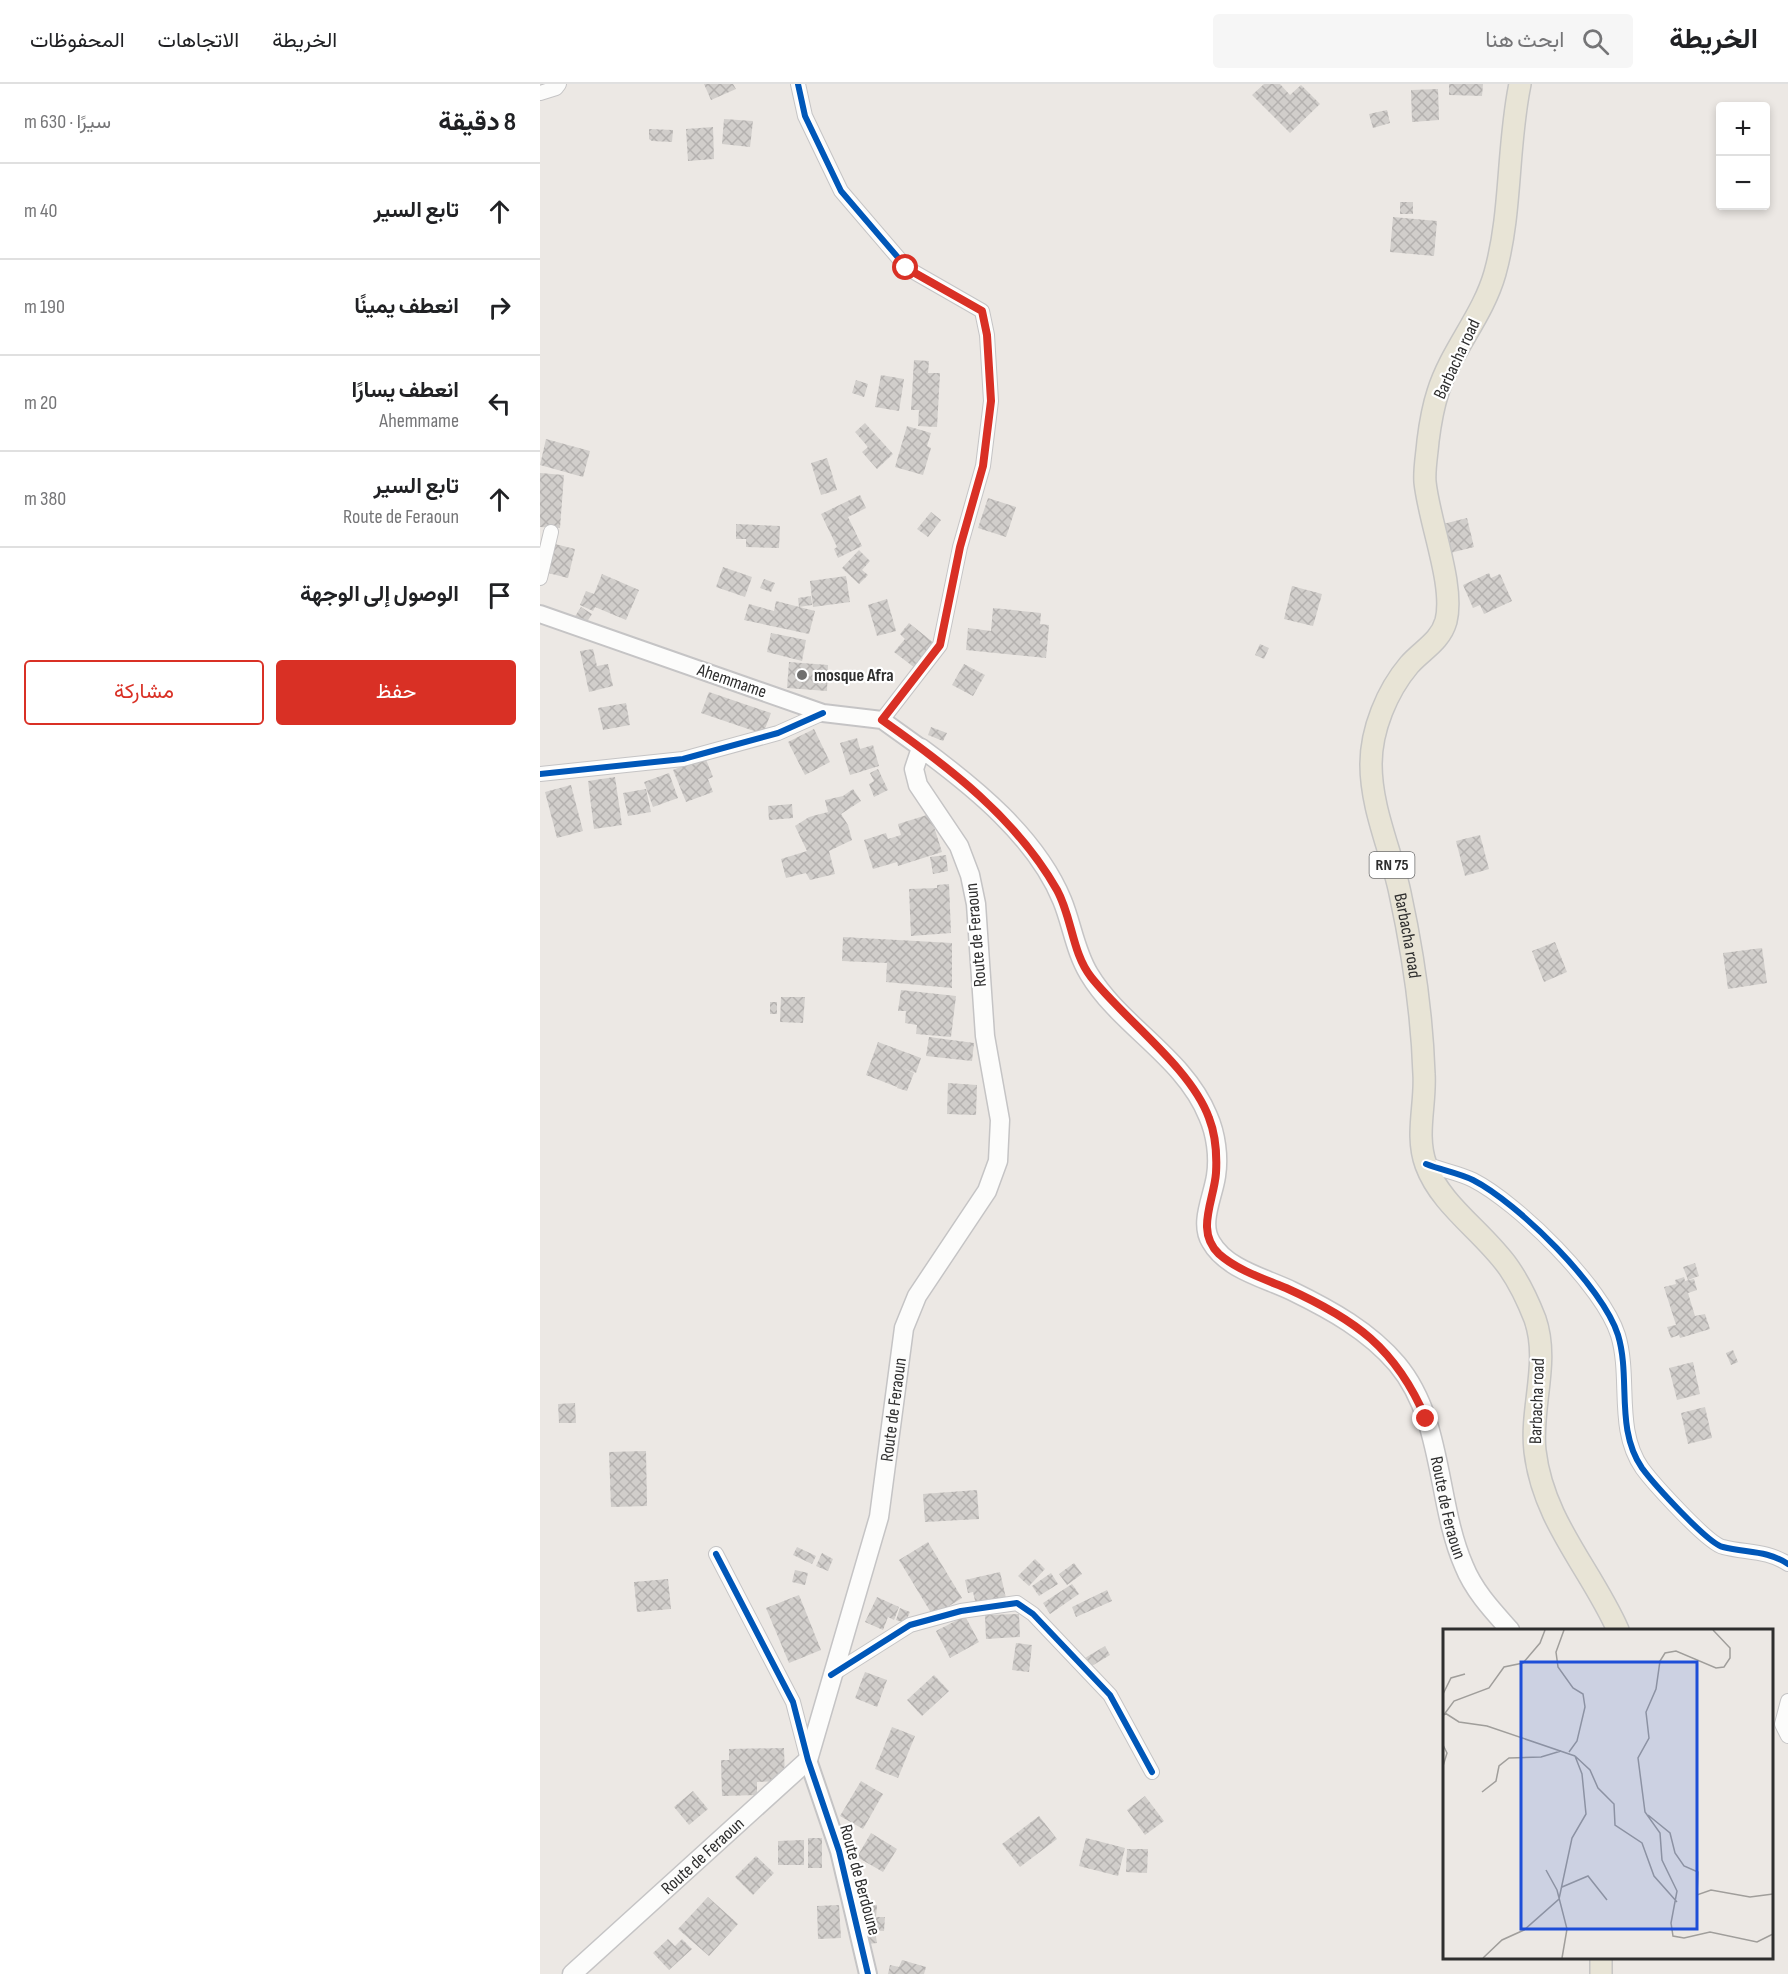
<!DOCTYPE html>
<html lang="ar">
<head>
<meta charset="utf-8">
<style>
	:root { --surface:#fff; --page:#f6f6f6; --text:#202124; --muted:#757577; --line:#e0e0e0; --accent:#d93025 }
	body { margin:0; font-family:"Sofia Sans Condensed",Vazirmatn,sans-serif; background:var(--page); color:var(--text); direction:rtl }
	.controls { position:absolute; right:18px; top:18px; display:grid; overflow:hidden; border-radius:6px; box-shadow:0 3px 9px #0003 }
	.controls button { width:54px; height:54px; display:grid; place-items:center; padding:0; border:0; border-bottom:2px solid var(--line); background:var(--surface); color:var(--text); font:30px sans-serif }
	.stop { position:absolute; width:18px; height:18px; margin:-14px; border:4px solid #d93025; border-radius:50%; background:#fff }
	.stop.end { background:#d93025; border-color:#fff; box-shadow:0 2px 6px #0008 }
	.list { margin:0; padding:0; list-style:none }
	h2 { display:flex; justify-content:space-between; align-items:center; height:78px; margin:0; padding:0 24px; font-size:26px }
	h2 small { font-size:20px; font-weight:400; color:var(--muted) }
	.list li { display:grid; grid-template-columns:39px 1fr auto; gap:18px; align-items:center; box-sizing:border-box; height:96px; padding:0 24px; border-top:2px solid var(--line) }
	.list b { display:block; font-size:22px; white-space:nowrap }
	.list p { margin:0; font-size:20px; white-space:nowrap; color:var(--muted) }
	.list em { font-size:20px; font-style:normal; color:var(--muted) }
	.actions { display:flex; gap:12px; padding:18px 24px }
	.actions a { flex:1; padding:14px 0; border:2px solid var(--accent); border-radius:6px; text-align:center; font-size:21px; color:var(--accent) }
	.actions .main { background:var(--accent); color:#fff }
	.icon { flex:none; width:33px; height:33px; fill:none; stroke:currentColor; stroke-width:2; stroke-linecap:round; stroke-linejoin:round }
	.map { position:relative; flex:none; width:1248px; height:1890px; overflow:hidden; direction:ltr }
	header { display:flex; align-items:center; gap:36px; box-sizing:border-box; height:84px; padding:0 30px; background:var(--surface); border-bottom:2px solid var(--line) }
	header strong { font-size:28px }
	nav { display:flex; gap:33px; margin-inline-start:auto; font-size:21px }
	.search { width:420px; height:54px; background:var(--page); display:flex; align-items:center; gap:15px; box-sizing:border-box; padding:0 21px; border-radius:6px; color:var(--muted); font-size:22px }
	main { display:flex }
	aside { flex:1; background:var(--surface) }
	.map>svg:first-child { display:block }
	.building { fill:url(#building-cross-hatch) }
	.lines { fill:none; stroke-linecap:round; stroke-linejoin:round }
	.minor-casing { stroke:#c5c4c5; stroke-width:16 }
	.tertiary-casing { stroke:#c5c4c5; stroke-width:20 }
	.secondary-casing { stroke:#c5c4c5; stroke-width:21 }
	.primary-casing { stroke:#c6c5c4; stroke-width:24 }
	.minor { stroke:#fcfcfb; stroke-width:14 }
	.tertiary { stroke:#fcfcfb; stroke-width:16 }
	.secondary { stroke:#fcfcfb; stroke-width:18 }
	.primary { stroke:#e8e4d6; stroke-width:21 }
	.cycleway-casing { stroke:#fff; stroke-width:10 }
	.cycleway { stroke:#0057b8; stroke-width:6 }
	.route { stroke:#d93025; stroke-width:8 }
	.poi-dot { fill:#706f6e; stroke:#fff; stroke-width:2 }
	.labels { text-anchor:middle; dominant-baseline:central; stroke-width:4.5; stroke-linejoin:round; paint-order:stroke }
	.shield { fill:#fff; stroke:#6d6d6d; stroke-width:1.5 }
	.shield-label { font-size:16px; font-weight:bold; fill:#2e2e2e }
	.street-label { font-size:18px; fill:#2e2e2e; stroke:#fff }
	.poi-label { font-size:18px; font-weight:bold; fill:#2e2e2e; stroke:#fff; text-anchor:start }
	.inset-road { fill:none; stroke:#a09e9b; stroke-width:1.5 }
	.view { fill:#1d4ed8; fill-opacity:0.15; stroke:#1d4ed8; stroke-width:3 }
	.inset-edge { fill:none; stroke:#2e2e2e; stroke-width:3 }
</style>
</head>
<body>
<header>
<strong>الخريطة</strong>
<div class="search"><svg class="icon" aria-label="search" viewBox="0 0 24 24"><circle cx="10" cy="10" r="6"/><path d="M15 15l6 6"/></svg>ابحث هنا</div>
<nav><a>الخريطة</a><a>الاتجاهات</a><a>المحفوظات</a></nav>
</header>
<main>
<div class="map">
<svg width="1248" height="1890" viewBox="0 0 1248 1890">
	<defs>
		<pattern id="building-cross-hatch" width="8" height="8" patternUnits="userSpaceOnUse" patternTransform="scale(1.5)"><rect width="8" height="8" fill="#d1cecb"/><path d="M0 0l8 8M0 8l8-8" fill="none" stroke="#b4b1af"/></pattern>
	</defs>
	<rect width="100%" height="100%" fill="#ece8e4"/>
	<g class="building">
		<polygon points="164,0 193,0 196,5 171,16"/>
		<polygon points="724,0 740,0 750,11 761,1 780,20 750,49 712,11"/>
		<polygon points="909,0 943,0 942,12 909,11"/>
		<polygon points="898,5 899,36 872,38 871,6"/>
		<polygon points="847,26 850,39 833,44 829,30"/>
		<polygon points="184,35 213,37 210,63 182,60"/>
		<polygon points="173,43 174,75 148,77 146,45"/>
		<polygon points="109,45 133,46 132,58 112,57 109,55"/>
		<rect x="860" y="118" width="13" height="12"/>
		<polygon points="853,133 897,137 894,172 850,168"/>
		<polygon points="374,276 389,277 388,289 400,289 397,343 378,342 379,326 371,326"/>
		<polygon points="341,291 364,295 359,327 335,323"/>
		<polygon points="316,296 328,300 324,313 312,309"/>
		<polygon points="325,339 353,370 337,385 322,368 328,363 315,348"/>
		<polygon points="367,342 391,349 387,362 391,364 383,391 355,383"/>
		<polygon points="6,355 50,367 43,393 0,381"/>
		<polygon points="287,374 297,406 281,411 271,379"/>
		<polygon points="0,389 24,391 20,444 0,443"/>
		<polygon points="320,411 326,424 308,433 322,462 298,474 294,465 297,463 281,430"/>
		<polygon points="448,414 476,423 466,453 438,444"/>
		<polygon points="391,428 401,436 388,453 377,445"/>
		<polygon points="927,434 934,463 910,469 903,440"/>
		<polygon points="196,440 240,442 239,464 206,463 206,455 196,455"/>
		<polygon points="15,460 35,465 28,494 8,489"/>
		<polygon points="319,466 330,477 322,486 328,491 319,500 302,484"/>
		<polygon points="183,483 212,493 205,513 176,503"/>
		<polygon points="949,489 951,494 960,490 972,517 944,530 940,521 933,524 923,501"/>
		<polygon points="62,490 99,506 86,536 55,523 53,527 40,521 46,507 54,510"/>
		<polygon points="306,492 310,518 273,523 270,497"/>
		<polygon points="224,495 235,499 231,508 220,504"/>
		<polygon points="752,502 782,510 773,542 744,535"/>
		<polygon points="271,512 272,521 259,523 258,514"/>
		<polygon points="347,515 356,547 337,552 328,521"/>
		<polygon points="236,517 275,527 269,550 204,536 209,520 234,527"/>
		<polygon points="41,523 52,530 45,541 34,534"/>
		<polygon points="453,524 501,529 500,540 509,541 506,574 426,566 428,544 451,547"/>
		<polygon points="369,539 395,560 375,584 354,568 365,555 360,550"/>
		<polygon points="231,549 266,556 262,577 227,568"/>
		<polygon points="720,560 729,564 724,575 715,571"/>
		<polygon points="53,565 57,582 68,580 73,602 49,608 40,567"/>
		<polygon points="249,578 288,581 287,607 247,604"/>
		<polygon points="424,580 445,591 433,612 412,601"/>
		<polygon points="169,608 231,629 223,650 161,629"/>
		<polygon points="86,619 90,641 63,646 58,624"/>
		<polygon points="391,643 407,649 403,657 388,651"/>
		<polygon points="274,645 290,678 265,691 248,658"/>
		<polygon points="317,654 320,665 333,661 339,682 310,691 300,659"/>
		<polygon points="165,673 173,693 168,695 173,708 146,718 133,686"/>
		<polygon points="338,685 348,706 334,713 329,700 334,697 330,689"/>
		<polygon points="129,689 138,714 113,723 104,698"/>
		<polygon points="75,693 82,741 54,745 48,697"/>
		<polygon points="31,701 43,747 17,754 5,708"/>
		<polygon points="106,705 111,728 88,732 83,709"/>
		<polygon points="313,705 321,717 301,730 308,741 312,756 289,767 295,790 270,796 266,789 246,794 241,775 267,767 255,742 269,733 288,728 285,716 303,712"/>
		<polygon points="252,720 253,734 229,736 228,722"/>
		<polygon points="390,730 402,768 358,782 357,778 333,785 324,756 346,749 348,755 361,751 358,740"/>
		<polygon points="940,751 949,785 925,792 916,757"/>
		<polygon points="406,771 408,787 393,790 390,773"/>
		<polygon points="409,800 411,849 371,852 369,805 397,804 397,801"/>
		<polygon points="303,853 412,859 412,904 346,898 347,879 302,877"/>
		<polygon points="1015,858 1027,888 1004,898 992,867"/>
		<polygon points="1222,864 1227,899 1188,905 1183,869"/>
		<polygon points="361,906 416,912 411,953 376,950 377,941 365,939 366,927 358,927"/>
		<polygon points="241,913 265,913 263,939 240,938"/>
		<rect x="230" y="918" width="7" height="12"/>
		<polygon points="389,953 434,959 432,977 386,972"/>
		<polygon points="338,958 381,974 376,989 363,984 374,989 367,1007 357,1004 362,990 357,1003 326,991"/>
		<polygon points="408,999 437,1001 436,1031 407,1030"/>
		<polygon points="1155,1179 1159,1192 1148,1196 1143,1183"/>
		<polygon points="1144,1193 1145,1197 1154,1195 1157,1206 1148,1209 1155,1232 1165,1230 1170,1245 1140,1254 1139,1251 1131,1254 1127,1243 1136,1241 1124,1203 1136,1200 1135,1196"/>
		<polygon points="1193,1266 1198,1278 1191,1281 1186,1269"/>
		<polygon points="1153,1278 1160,1310 1137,1316 1129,1284"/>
		<polygon points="35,1319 36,1339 19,1339 18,1320"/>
		<polygon points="1165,1323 1172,1354 1148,1360 1141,1329"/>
		<polygon points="106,1367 107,1422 71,1423 69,1368"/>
		<polygon points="437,1406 439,1435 385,1438 383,1410"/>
		<polygon points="388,1458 422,1514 393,1532 359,1476"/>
		<polygon points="257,1463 276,1472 272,1480 253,1471"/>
		<polygon points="282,1469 293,1475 288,1487 276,1482"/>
		<polygon points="495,1475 505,1485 489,1502 478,1492"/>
		<polygon points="534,1479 542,1490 527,1501 519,1490"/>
		<polygon points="255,1486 268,1489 265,1501 252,1498"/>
		<polygon points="460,1488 466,1514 436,1521 433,1508 428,1509 425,1496"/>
		<polygon points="511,1489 518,1500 499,1512 492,1502"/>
		<polygon points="128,1495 131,1525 97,1528 94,1498"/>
		<polygon points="532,1500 539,1510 510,1530 503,1519"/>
		<polygon points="567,1506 572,1517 536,1533 532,1523"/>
		<polygon points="259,1511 281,1566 249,1579 226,1524"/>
		<polygon points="337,1513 359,1523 354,1536 348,1533 343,1546 325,1538"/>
		<polygon points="360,1524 370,1528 365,1539 356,1536"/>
		<polygon points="479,1530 480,1553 446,1555 445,1531"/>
		<polygon points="425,1532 439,1558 410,1574 396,1547"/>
		<polygon points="476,1559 492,1561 489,1588 472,1586"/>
		<polygon points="565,1562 570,1571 550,1583 545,1574"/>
		<polygon points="325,1588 347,1596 337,1623 315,1614"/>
		<polygon points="394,1591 409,1607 382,1632 367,1616"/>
		<polygon points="352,1643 375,1652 358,1694 335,1685"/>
		<polygon points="244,1664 245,1697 217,1698 217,1711 182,1712 181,1676 189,1676 189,1665"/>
		<polygon points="321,1697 343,1710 323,1745 300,1732"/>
		<polygon points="153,1707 168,1725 149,1741 134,1723"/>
		<polygon points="605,1712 624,1737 605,1751 587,1726"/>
		<polygon points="499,1732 517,1755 480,1783 462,1760"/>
		<polygon points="331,1749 357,1765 343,1788 317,1773"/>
		<rect x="268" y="1754" width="14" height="30"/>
		<polygon points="546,1754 585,1764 578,1792 539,1782"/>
		<polygon points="264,1756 264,1781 238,1781 238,1757"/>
		<polygon points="587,1765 608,1765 607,1789 586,1788"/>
		<polygon points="216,1772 234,1789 213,1811 195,1793"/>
		<polygon points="168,1813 198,1840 169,1872 138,1845"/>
		<polygon points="322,1820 337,1821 336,1833 345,1833 344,1847 324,1846"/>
		<polygon points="299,1821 301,1854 278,1855 277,1822"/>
		<polygon points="335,1847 337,1859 328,1860 326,1850"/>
		<polygon points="128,1855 135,1862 142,1855 152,1865 129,1886 113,1869"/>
		<polygon points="362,1876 386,1883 384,1890 348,1890 350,1881 359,1883"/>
	</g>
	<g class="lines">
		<g class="minor-casing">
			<g id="minor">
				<polyline points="258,0 265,32 301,107 367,184 442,227 447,251 451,317 443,382 420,463 400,561 342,636"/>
				<polyline points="0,9 16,4 19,0"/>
				<polyline points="0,494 11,448"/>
				<polyline points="0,690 143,675 238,649 283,629"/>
				<path d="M886,1080C901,1086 919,1089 933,1096C978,1119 1063,1203 1078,1251C1091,1294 1075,1345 1102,1384C1113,1399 1168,1460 1183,1463C1206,1469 1227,1466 1248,1480"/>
				<polyline points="176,1470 253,1618 268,1676"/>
				<polyline points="291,1591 370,1541 421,1527 477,1519 493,1530 570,1611 612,1688"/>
				<polyline points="1248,1617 1242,1640 1248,1652"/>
			</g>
		</g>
		<g class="tertiary-casing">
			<g id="tertiary">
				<polyline points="0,530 283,629 342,636 381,664"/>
				<polyline points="268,1676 299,1767 328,1890"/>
			</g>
		</g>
		<g class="secondary-casing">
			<g id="secondary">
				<path id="s1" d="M32,1890L268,1676L339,1433L364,1244L377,1212L447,1107L458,1077L460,1036L445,952L436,820L430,791L419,762L378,701L374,685L381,664C434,703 496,753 522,816C532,840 535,867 549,890C580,942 644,973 668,1032C676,1050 679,1073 676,1092C673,1113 659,1139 671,1158C686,1185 725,1194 752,1207C791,1226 829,1247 857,1280C904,1336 896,1418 924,1482C934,1507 953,1527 970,1546"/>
			</g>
		</g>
		<g class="primary-casing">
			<g id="primary">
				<path id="s2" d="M980,0C967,62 972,128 955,189C943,232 911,266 898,308C893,323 890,341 888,357C887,370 884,385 885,398C889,438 915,501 906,537C900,558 882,566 869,581C847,607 831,646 831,680C831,725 851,766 860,809C873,869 882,930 884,990C886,1020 875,1051 886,1081C901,1122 944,1148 969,1184C980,1200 988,1217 995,1235C1010,1278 990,1324 995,1367C1003,1437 1051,1485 1078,1546"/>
				<polyline points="1061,1874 1061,1890"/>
			</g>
		</g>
		<use href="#minor" class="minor"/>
		<use href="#tertiary" class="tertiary"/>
		<use href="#secondary" class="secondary"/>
		<use href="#primary" class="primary"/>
		<g class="cycleway-casing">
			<g id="cycleway">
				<polyline points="258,0 265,32 301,107 367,184 442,227 447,251 451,317 443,382 420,463 400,561 342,636"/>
				<polyline points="0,690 143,675 238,649 283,629"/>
				<path d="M886,1080C901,1086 919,1089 933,1096C978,1119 1063,1203 1078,1251C1091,1294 1075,1345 1102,1384C1113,1399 1168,1460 1183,1463C1206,1469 1227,1466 1248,1480"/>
				<polyline points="176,1470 253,1618 268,1676 299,1767 328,1890"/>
				<polyline points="291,1591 370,1541 421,1527 477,1519 493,1530 570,1611 612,1688"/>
			</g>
		</g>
		<use href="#cycleway" class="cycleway"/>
	</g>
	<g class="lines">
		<path class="route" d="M366,184L442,227L447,251L451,317L443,382L420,463L400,561L342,636C409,683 476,734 517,806C532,833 532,869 551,893C585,936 651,984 669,1034C676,1052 677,1071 676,1089C674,1117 655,1147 679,1170C697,1186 724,1195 746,1204C815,1235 856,1264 886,1335"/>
	</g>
	<circle class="poi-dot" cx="262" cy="591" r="6"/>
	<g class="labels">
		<rect class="shield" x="829.5" y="768" width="45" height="26" rx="4.5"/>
		<g class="shield-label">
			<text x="852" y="781">RN 75</text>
		</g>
		<g class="street-label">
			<text transform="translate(917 275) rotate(-65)">Barbacha road</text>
			<text transform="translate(192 597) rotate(19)">Ahemmame</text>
			<text transform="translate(436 851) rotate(-95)">Route de Feraoun</text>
			<text stroke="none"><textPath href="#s2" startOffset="898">Barbacha road</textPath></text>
			<text transform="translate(997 1317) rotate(-88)">Barbacha road</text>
			<text stroke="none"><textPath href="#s1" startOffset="680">Route de Feraoun</textPath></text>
			<text stroke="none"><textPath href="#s1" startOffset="2370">Route de Feraoun</textPath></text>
			<text stroke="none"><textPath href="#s1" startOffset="176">Route de Feraoun</textPath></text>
			<text transform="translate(320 1796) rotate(75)">Route de Berdoune</text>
		</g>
		<g class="poi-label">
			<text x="274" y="591">mosque Afra</text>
		</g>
	</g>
	<g transform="translate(903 1545)">
		<rect width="330" height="330" fill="#ece8e4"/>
		<path class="inset-road" d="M121,1L113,23L115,38L130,59L140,65L142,78L134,112L126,123M270,1L287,19V29L281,38L273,39L233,22L222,24L217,32L213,60L203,83L206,109L195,129L202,183L217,204L219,231L234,262L228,294L230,307L241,309L267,303L314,313L330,305M0,65L8,49L22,45M2,84L16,93L44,97L132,127M0,87L11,72L46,59L61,38L80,34L97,14L102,1M0,116L4,124L0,137M39,163L53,152L56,137L66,129L98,128L118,122M205,186L227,204L232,224L241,237L255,243L254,266L268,261L307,268L330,265M103,241L114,261L124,300L119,329M119,258L145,247L164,271M40,329L59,311L81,301L116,270L129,209L143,185L139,145L132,127L147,141L155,159L171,175L172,196L199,214L211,247L234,273"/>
		<path class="view" d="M78,33H254V300H78Z"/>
		<rect width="330" height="330" class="inset-edge"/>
	</g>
</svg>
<div class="controls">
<button>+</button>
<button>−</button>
</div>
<div class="stop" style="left:366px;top:184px"></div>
<div class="stop end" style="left:886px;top:1335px"></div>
</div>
<aside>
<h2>8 دقيقة<small>سيرًا · 630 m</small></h2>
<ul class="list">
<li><svg class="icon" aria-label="ahead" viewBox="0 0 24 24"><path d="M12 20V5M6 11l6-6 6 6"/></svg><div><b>تابع السير</b></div><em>40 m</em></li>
<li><svg class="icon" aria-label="right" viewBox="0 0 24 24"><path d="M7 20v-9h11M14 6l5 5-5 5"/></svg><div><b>انعطف يمينًا</b></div><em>190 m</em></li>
<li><svg class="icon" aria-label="left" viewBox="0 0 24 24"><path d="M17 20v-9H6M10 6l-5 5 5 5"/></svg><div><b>انعطف يسارًا</b><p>Ahemmame</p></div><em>20 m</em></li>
<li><svg class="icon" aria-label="ahead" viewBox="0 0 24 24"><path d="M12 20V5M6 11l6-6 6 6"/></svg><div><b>تابع السير</b><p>Route de Feraoun</p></div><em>380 m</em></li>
<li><svg class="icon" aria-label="arrive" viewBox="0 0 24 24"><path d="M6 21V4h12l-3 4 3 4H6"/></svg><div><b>الوصول إلى الوجهة</b></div></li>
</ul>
<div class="actions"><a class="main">حفظ</a><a>مشاركة</a></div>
</aside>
</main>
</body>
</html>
